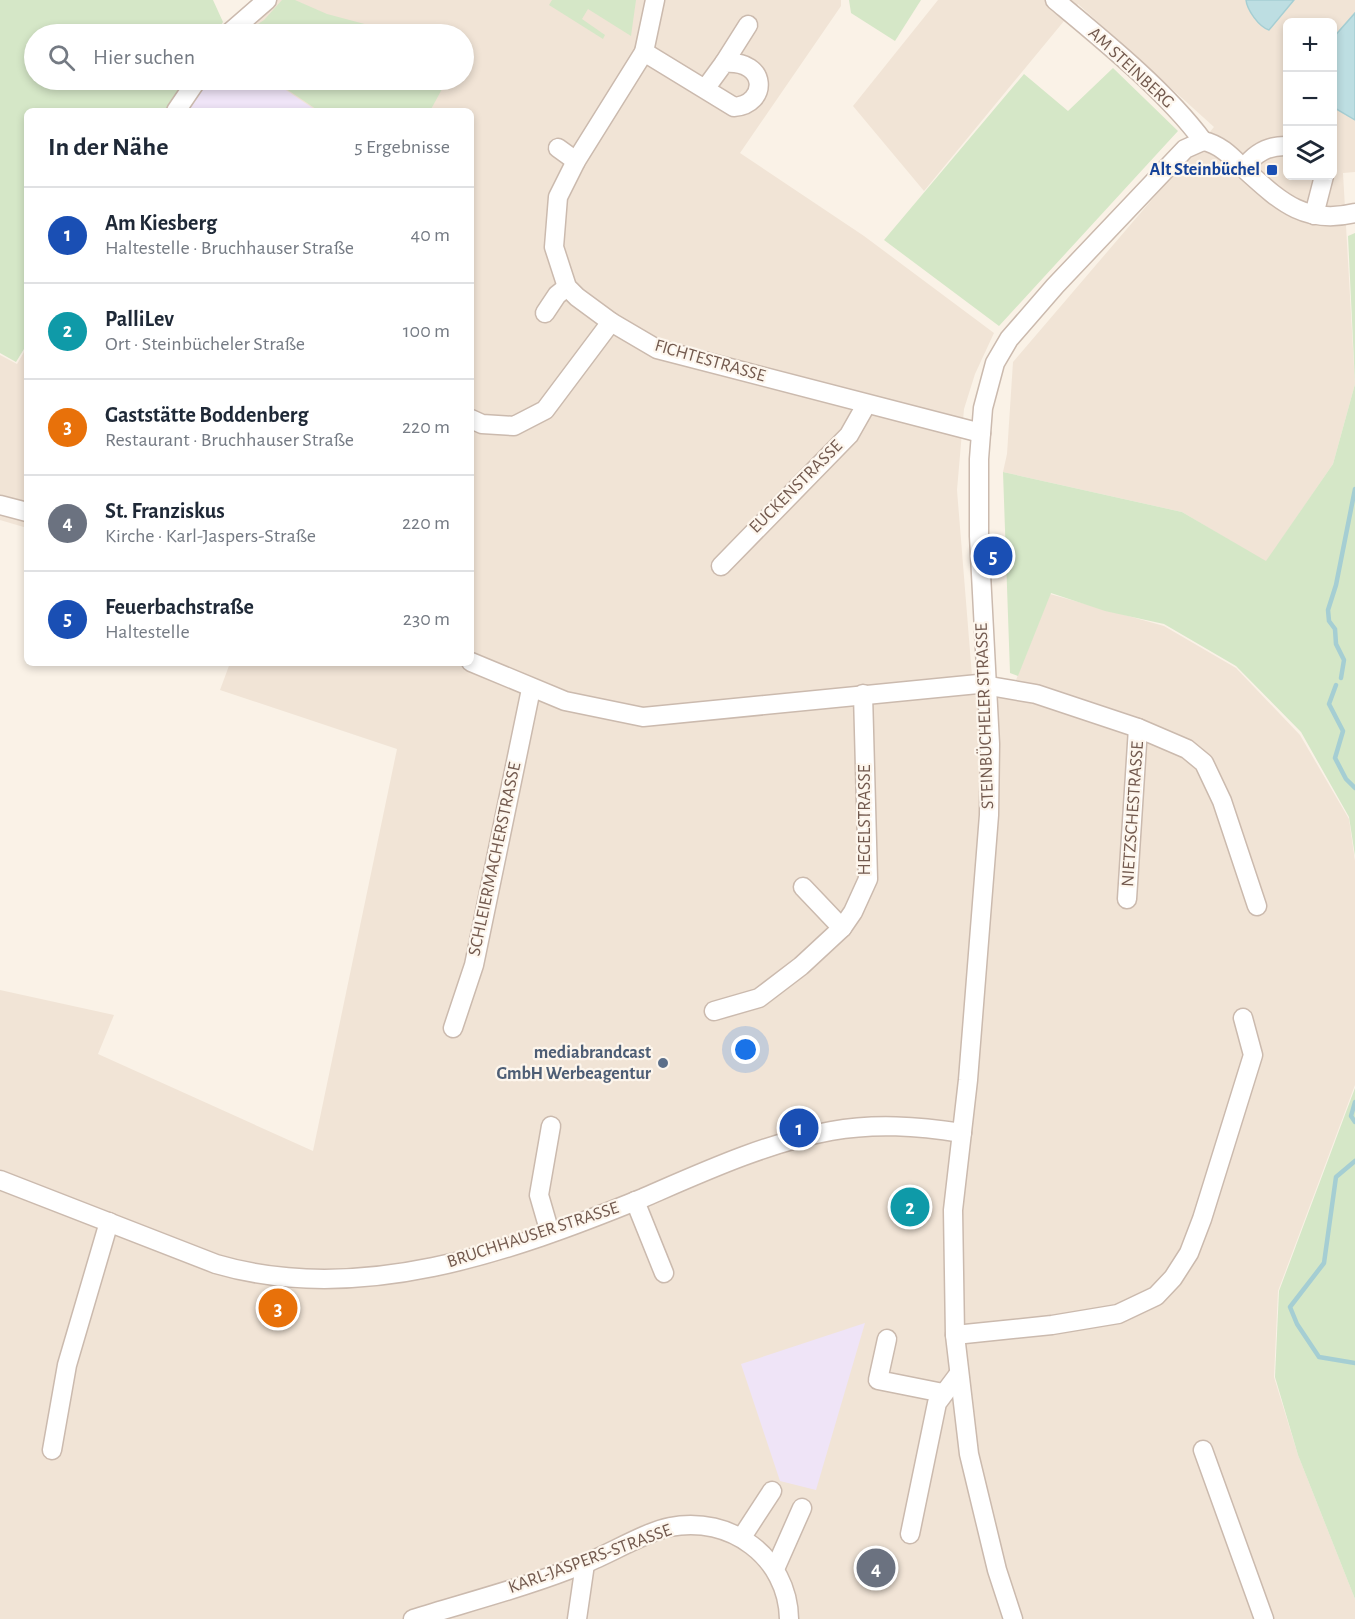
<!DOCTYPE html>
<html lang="de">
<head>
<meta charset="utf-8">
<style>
	:root { --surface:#fff; --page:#f6f6f7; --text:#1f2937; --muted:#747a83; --line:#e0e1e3; --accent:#2563eb }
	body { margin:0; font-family:"Alegreya Sans",sans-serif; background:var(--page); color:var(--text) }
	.controls { position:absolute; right:18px; top:18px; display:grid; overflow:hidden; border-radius:9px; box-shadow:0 3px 9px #0003 }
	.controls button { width:54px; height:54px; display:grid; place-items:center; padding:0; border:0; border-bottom:2px solid var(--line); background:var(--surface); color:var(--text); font:30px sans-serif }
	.you { position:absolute; left:746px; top:1050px; width:21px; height:21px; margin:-15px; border:4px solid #fff; border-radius:50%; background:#1a73e8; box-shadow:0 0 0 9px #1a73e833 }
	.badge { display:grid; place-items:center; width:39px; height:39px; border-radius:50%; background:var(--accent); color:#fff; font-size:20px; font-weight:700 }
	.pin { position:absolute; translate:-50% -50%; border:3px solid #fff; box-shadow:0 2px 6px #0006 }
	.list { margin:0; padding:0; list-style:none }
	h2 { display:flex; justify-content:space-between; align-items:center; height:78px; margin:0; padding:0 24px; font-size:26px }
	h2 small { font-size:20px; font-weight:400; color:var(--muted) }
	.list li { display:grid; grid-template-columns:39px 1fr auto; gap:18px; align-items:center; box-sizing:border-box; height:96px; padding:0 24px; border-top:2px solid var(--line) }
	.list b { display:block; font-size:22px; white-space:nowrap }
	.list p { margin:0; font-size:20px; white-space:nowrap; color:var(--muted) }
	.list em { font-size:20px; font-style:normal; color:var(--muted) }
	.icon { flex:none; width:33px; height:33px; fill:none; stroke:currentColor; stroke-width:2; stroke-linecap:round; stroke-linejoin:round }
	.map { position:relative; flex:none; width:1355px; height:1619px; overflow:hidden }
	.search { position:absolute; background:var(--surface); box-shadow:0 3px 9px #0003; left:24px; top:24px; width:450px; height:66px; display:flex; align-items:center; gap:15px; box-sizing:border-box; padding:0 21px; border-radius:33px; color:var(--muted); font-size:22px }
	.panel { position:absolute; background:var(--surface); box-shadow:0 3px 9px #0003; left:24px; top:108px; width:450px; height:558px; border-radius:9px }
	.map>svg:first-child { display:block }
	.residential { fill:#f1e4d6; fill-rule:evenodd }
	.education { fill:#efe4f7 }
	.green { fill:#d5e7c7 }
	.water { fill:#bddee2; stroke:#a5ced3; stroke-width:1.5 }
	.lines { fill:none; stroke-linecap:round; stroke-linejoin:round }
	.stream { stroke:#a5ced3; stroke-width:4.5 }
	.minor-casing { stroke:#cbbaae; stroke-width:21 }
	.minor { stroke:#fff; stroke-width:18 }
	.transit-dot { fill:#1a4fb4; stroke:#fdf6ed; stroke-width:2 }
	.service-dot { fill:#5c6f8a; stroke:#fdf6ed; stroke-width:2 }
	.labels { text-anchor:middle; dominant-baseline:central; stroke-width:4.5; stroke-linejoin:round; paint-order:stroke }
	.street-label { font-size:18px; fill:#72594e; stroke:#fdf6ed }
	.transit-label { font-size:18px; font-weight:bold; fill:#164399; stroke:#fdf6ed; text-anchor:end }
	.service-label { font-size:18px; font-weight:bold; fill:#4e5e75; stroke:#fdf6ed; text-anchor:end }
</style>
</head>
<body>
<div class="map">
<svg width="1355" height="1619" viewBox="0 0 1355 1619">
	<rect width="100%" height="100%" fill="#faf2e7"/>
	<g class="residential">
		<polygon points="251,0 841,0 841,6 740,153 864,236 994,333 975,374 964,409 957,490 972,676 1014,685 1050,594 1164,626 1236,668 1300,735 1349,819 1355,861 1355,1085 1278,1291 1274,1377 1298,1455 1355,1599 1355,1619 0,1619 0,990 114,1015 98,1054 313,1151 397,749 220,690 230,663 471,663 471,111 171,111 190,80 464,80 464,34 218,34"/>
		<path d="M938,0H1355V172L1343,173L1355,384L1333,464L1266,562L1182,512L1003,472L1007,454L1013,362L1214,127L1078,4L924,191L853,106ZM1288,22H1332V176H1288Z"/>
		<polygon points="27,347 27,528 0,520 0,355 17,364"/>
	</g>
	<g class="education">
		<polygon points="206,80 271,80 317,111 185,111"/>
		<polygon points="865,1323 816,1490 780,1481 741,1364"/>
	</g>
	<g class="green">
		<polygon points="0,0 213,0 223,22 215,34 34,34 34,80 187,80 168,111 27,111 27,344 16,362 0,353"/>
		<polygon points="282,0 295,0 327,14 402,34 243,34 264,20"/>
		<polygon points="552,0 636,0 631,36 588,9 582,19 605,35 603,39 549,5"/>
		<polygon points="849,0 921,0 895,41 851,13"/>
		<polygon points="1113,68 1178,131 999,326 884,240 1024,74 1068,111"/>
		<polygon points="273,80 447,80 430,111 319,111"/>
		<polygon points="1355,233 1355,856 1349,817 1301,732 1236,666 1164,624 1105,611 1051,593 1018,676 1010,673 1003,472 1182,512 1266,561 1333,464 1355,384 1348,236"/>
		<polygon points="1355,1088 1355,1599 1298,1455 1275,1377 1279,1291"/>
	</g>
	<g class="water">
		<path d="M1246,0H1294L1269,30C1259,27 1247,10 1246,0Z"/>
		<polygon points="1355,13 1355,120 1333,107 1332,39"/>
	</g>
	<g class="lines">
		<g class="stream">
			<polyline points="1341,678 1344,660 1336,644 1335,629 1329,621 1328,610 1336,585 1355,489"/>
			<polyline points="1336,685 1329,704 1343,731 1335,758 1346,779 1355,788"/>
			<polyline points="1355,1102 1351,1116 1355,1122"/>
			<polyline points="1355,1161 1336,1177 1324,1263 1290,1307 1297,1324 1319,1357 1355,1363"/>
		</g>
		<g class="minor-casing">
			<g id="minor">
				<polyline points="655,0 644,52 576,161 558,197 554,247 567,287 577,297 611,322 657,349 981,433"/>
				<path d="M1055,0C1103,40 1166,91 1203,141"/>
				<polyline points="228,34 267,0"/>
				<path d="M644,52L734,107C768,105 769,59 724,63L705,89"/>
				<polyline points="724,63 748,25"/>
				<polyline points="176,111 197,80"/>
				<path d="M1203,141C1219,144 1230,155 1241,166C1277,198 1302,226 1355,213"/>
				<polyline points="558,148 576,161"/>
				<path d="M1244,168C1255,153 1268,145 1288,146"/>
				<polyline points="1314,215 1324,176"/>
				<polyline points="545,313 557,295 567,287"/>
				<polyline points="471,419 482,424 514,426 545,410 611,322"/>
				<polyline points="0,505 27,512"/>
				<polyline points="721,566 849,435 866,405"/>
				<polyline points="471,662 565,701 643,717 978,684 1036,694 1138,728 1187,749 1204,763 1222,801 1257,906"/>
				<polyline points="803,887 842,928"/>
				<polyline points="1127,899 1138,728"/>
				<polyline points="714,1011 759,998 801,966 842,928 853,912 868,879 863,694"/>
				<polyline points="453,1028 474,965 531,689"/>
				<path d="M0,1180L216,1264C359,1306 510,1252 643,1198C703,1172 766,1143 831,1131C875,1123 917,1126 962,1133"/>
				<polyline points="635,1201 664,1273"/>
				<polyline points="550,1233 539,1195 551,1126"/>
				<polyline points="955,1335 1052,1325 1118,1314 1156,1296 1173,1278 1189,1253 1202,1219 1253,1055 1243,1018"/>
				<polyline points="887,1339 878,1380 943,1393"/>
				<polyline points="52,1450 67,1365 109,1222"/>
				<polyline points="1203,1450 1264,1619"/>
				<polyline points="910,1534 937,1403 958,1375"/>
				<polyline points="742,1537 772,1491"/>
				<polyline points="775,1569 802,1508"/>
				<path d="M413,1619C471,1601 530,1586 586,1563C609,1554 648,1531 670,1527C730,1515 788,1557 789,1619"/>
				<polyline points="577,1619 585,1564"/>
				<polyline points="1013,1619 997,1570 969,1454 955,1335 953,1210 968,1080 989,815 990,744 979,536 979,459 983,408 995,363 1009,339 1055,286 1185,149 1203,141"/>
			</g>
		</g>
		<use href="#minor" class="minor"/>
	</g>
	<rect class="transit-dot" x="1266" y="164" width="12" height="12" rx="3"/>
	<circle class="service-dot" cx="663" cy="1063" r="6"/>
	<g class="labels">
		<g class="street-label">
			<text transform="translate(1131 68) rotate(43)">AM STEINBERG</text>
			<text transform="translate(710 361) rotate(16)">FICHTESTRASSE</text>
			<text transform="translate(796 487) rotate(-45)">EUCKENSTRASSE</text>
			<text transform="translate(985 716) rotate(-92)">STEINBÜCHELER STRASSE</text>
			<text transform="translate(1133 814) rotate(-86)">NIETZSCHESTRASSE</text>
			<text transform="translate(865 820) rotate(-90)">HEGELSTRASSE</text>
			<text transform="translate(495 859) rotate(-78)">SCHLEIERMACHERSTRASSE</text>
			<text transform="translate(533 1235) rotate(-18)">BRUCHHAUSER STRASSE</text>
			<text transform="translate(590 1559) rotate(-20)">KARL-JASPERS-STRASSE</text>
		</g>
		<g class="transit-label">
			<text x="1260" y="170">Alt Steinbüchel</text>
		</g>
		<g class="service-label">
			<text x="651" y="1053">mediabrandcast<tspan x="651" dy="21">GmbH Werbeagentur</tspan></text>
		</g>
	</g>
</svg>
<div class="controls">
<button>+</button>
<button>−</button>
<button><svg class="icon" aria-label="layers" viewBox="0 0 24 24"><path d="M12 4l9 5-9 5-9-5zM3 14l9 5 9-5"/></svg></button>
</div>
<div class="you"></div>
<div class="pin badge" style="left:799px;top:1128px;background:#1a4fb4">1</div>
<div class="pin badge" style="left:910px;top:1207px;background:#0f9aa8">2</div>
<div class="pin badge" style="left:278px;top:1308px;background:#e8710a">3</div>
<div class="pin badge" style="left:876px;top:1568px;background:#6b7280">4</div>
<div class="pin badge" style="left:993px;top:556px;background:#1a4fb4">5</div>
<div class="search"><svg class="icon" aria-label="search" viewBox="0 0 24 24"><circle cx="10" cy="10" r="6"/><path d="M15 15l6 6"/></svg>Hier suchen</div>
<section class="panel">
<h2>In der Nähe<small>5 Ergebnisse</small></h2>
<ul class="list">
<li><span class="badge" style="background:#1a4fb4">1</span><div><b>Am Kiesberg</b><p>Haltestelle · Bruchhauser Straße</p></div><em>40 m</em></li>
<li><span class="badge" style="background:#0f9aa8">2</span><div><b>PalliLev</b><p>Ort · Steinbücheler Straße</p></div><em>100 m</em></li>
<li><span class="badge" style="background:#e8710a">3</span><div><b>Gaststätte Boddenberg</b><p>Restaurant · Bruchhauser Straße</p></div><em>220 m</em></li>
<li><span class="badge" style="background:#6b7280">4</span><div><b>St. Franziskus</b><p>Kirche · Karl-Jaspers-Straße</p></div><em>220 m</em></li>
<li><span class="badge" style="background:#1a4fb4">5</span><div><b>Feuerbachstraße</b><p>Haltestelle</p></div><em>230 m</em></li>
</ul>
</section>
</div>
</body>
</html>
